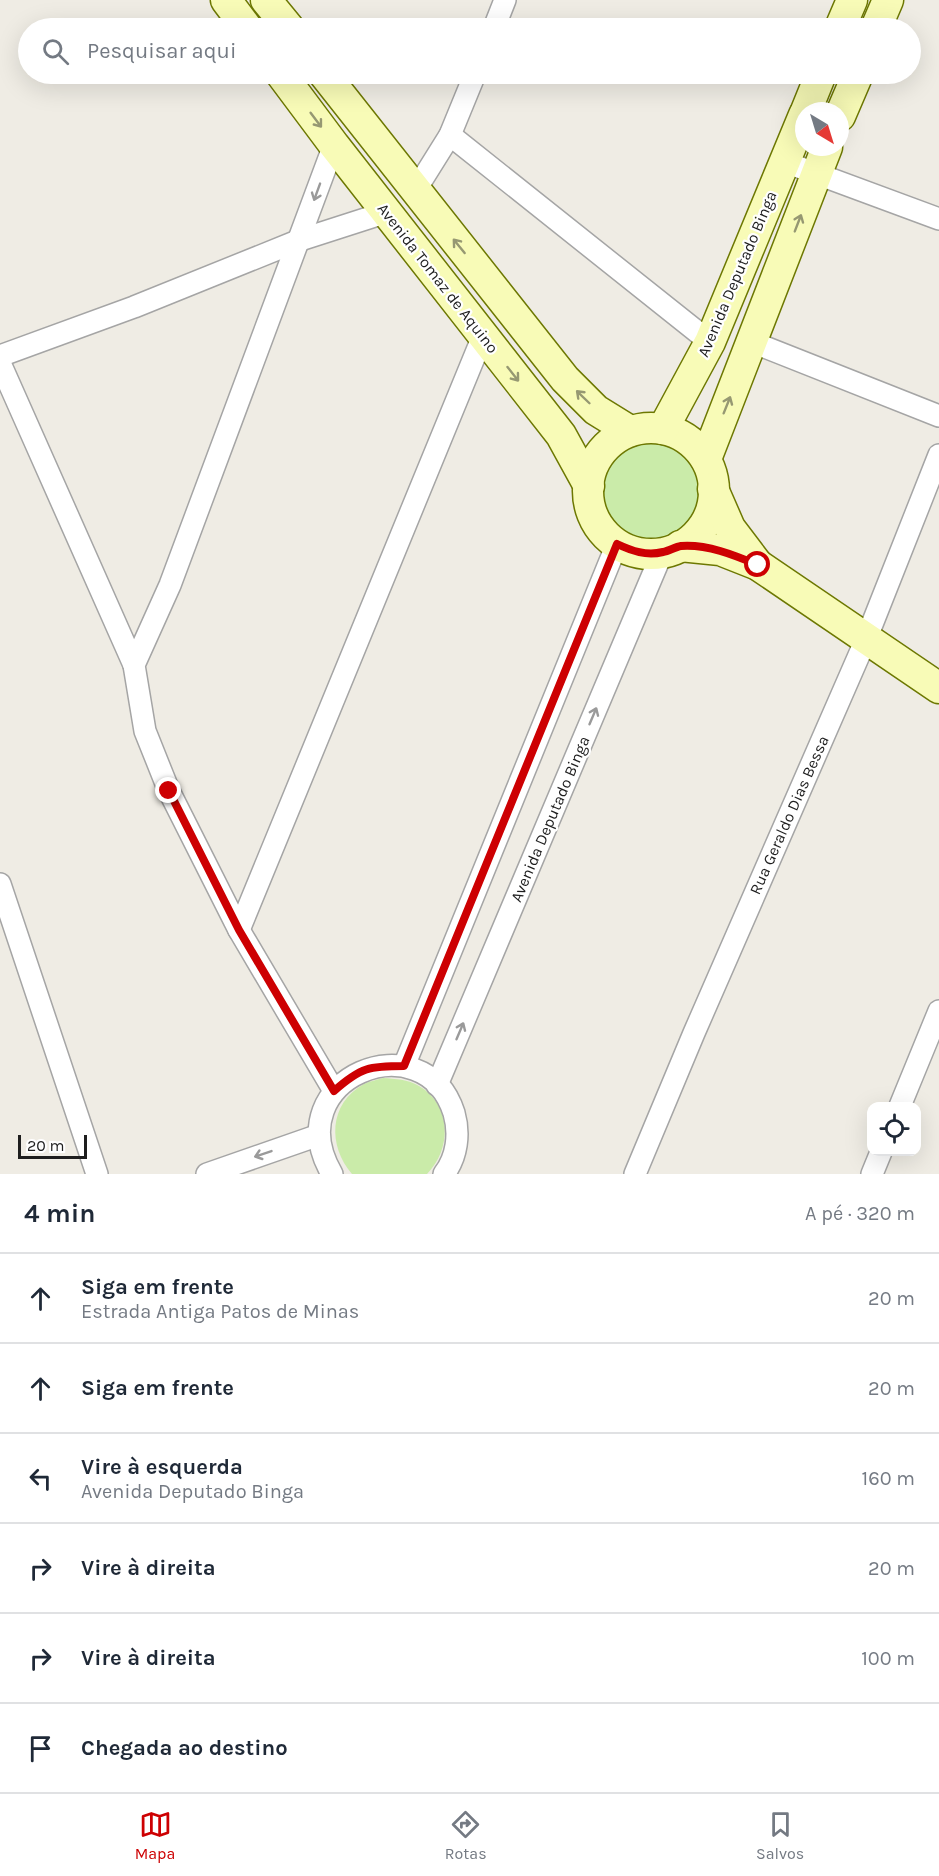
<!DOCTYPE html>
<html lang="pt">
<head>
<meta charset="utf-8">
<style>
	:root { --surface:#fff; --page:#f2f2f3; --text:#1f2937; --muted:#747a83; --line:#e0e1e3; --accent:#cd0002 }
	body { margin:0; font-family:Karla,sans-serif; background:var(--page); color:var(--text) }
	.controls { position:absolute; right:18px; bottom:18px; display:grid; overflow:hidden; border-radius:12px; box-shadow:0 6px 24px #0002 }
	.controls button { width:54px; height:54px; display:grid; place-items:center; padding:0; border:0; border-bottom:2px solid var(--line); background:var(--surface); color:var(--text); font:30px sans-serif }
	.compass { position:absolute; left:795px; top:102px; width:54px; height:54px; border-radius:50%; background:var(--surface); box-shadow:0 6px 24px #0002; rotate:142deg }
	.scale { position:absolute; left:18px; bottom:15px; width:69px; box-sizing:border-box; padding-left:6px; border:3px solid #1e1e1e; border-top:0; font-size:16px; line-height:21px; white-space:nowrap; color:#1e1e1e; -webkit-text-stroke:4px #fff; paint-order:stroke }
	.stop { position:absolute; width:18px; height:18px; margin:-14px; border:4px solid #cd0002; border-radius:50%; background:#fff }
	.stop.end { background:#cd0002; border-color:#fff; box-shadow:0 2px 6px #0008 }
	.list { margin:0; padding:0; list-style:none }
	h2 { display:flex; justify-content:space-between; align-items:center; height:78px; margin:0; padding:0 24px; font-size:26px }
	h2 small { font-size:20px; font-weight:400; color:var(--muted) }
	.list li { display:grid; grid-template-columns:39px 1fr auto; gap:18px; align-items:center; box-sizing:border-box; height:90px; padding:0 24px; border-top:2px solid var(--line) }
	.list b { display:block; font-size:22px; white-space:nowrap }
	.list p { margin:0; font-size:20px; white-space:nowrap; color:var(--muted) }
	.list em { font-size:20px; font-style:normal; color:var(--muted) }
	.icon { flex:none; width:33px; height:33px; fill:none; stroke:currentColor; stroke-width:2; stroke-linecap:round; stroke-linejoin:round }
	.map { position:relative; flex:none; width:939px; height:1174px; overflow:hidden }
	.search { position:absolute; background:var(--surface); box-shadow:0 6px 24px #0002; left:18px; right:18px; top:18px; height:66px; display:flex; align-items:center; gap:15px; box-sizing:border-box; padding:0 21px; border-radius:33px; color:var(--muted); font-size:22px }
	.sheet { height:618px; background:var(--surface) }
	nav { display:flex; justify-content:space-around; align-items:center; box-sizing:border-box; height:84px; border-top:2px solid var(--line); background:var(--surface); font-size:16px; color:var(--muted) }
	nav a { display:grid; justify-items:center; gap:3px }
	nav .on { color:var(--accent) }
	.map>svg:first-child { display:block }
	.grass { fill:#caeba9 }
	.lines { fill:none; stroke-linecap:round; stroke-linejoin:round }
	.street-casing { stroke:#a5a5a5; stroke-width:24 }
	.secondary-casing { stroke:#6d7802; stroke-width:33 }
	.street { stroke:#fff; stroke-width:21 }
	.secondary { stroke:#f8fbb7; stroke-width:30 }
	.oneway { stroke:#969872 }
	.oneway2 { stroke:#9a9a9a }
	.route { stroke:#cd0002; stroke-width:8 }
	.labels { text-anchor:middle; dominant-baseline:central; stroke-width:4.5; stroke-linejoin:round; paint-order:stroke }
	.street-label { font-size:16px; fill:#1e1e1e; stroke:#fff }
</style>
</head>
<body>
<div class="map">
<svg width="939" height="1174" viewBox="0 0 939 1174">
	<rect width="100%" height="100%" fill="#efece4"/>
	<g class="grass">
		<circle cx="649" cy="491" r="55"/>
		<path d="M383,1078C395,1079 408,1079 419,1086C452,1105 452,1149 427,1174H352C328,1146 328,1104 364,1084C370,1081 377,1080 383,1078Z"/>
	</g>
	<g class="lines">
		<g class="street-casing">
			<g id="street">
				<polyline points="494,28 505,0"/>
				<polyline points="450,135 710,342"/>
				<polyline points="334,145 170,585 134,665 145,731 169,791 239,930 334,1091"/>
				<polyline points="785,162 939,219"/>
				<polyline points="415,191 450,135 475,74"/>
				<polyline points="752,342 939,416"/>
				<polyline points="0,356 134,307 300,240 387,212"/>
				<polyline points="0,363 134,665"/>
				<polyline points="0,884 97,1174"/>
				<polyline points="239,930 483,336"/>
				<polyline points="404,1066 617,544"/>
				<polyline points="437,1085 662,553"/>
				<polyline points="900,1106 939,1011"/>
				<polyline points="207,1174 319,1135"/>
				<path d="M332,1174C276,1078 424,1019 454,1113C460,1134 457,1157 444,1174"/>
				<polyline points="635,1174 694,1033 867,637 939,455"/>
				<polyline points="872,1174 881,1152"/>
			</g>
		</g>
		<g class="secondary-casing">
			<g id="secondary">
				<polyline points="226,0 247,28"/>
				<polyline points="266,0 289,28"/>
				<polyline points="840,28 852,0"/>
				<polyline points="876,28 888,0"/>
				<polyline points="281,74 334,145 561,435 589,486"/>
				<polyline points="324,74 565,379 596,410 630,431"/>
				<polyline points="806,111 821,74"/>
				<polyline points="840,116 858,74"/>
				<circle cx="651" cy="491" r="63"/>
				<polyline points="663,429 710,342 804,115"/>
				<polyline points="706,459 827,147"/>
				<polyline points="713,489 730,528 758,565"/>
				<polyline points="680,546 720,550 758,565 939,688"/>
			</g>
		</g>
		<use href="#street" class="street"/>
		<use href="#secondary" class="secondary"/>
	</g>
	<defs><path id="oneway-shaft" d="M-6 0H5M1.5-3L5.5 0L1.5 3" fill="none" stroke-width="1.6" stroke-linecap="round" stroke-linejoin="round" transform="scale(1.5)"/></defs>
	<g class="oneway">
		<use href="#oneway-shaft" transform="translate(316 120) rotate(53)"/>
		<use href="#oneway-shaft" transform="translate(798 223) rotate(-69)"/>
		<use href="#oneway-shaft" transform="translate(459 246) rotate(-129)"/>
		<use href="#oneway-shaft" transform="translate(513 374) rotate(52)"/>
		<use href="#oneway-shaft" transform="translate(583 397) rotate(-136)"/>
		<use href="#oneway-shaft" transform="translate(727 405) rotate(-68)"/>
	</g>
	<g class="oneway2">
		<use href="#oneway-shaft" transform="translate(317 192) rotate(110)"/>
		<use href="#oneway-shaft" transform="translate(593 716) rotate(-67)"/>
		<use href="#oneway-shaft" transform="translate(460 1031) rotate(-67)"/>
		<use href="#oneway-shaft" transform="translate(263 1154) rotate(161)"/>
	</g>
	<g class="lines">
		<path class="route" d="M169,791L239,930L334,1091C361,1067 370,1066 404,1066L617,544C632,551 646,556 663,552C669,551 675,547 681,546C707,544 734,555 758,565"/>
	</g>
	<g class="labels">
		<g class="street-label">
			<text transform="translate(737 274) rotate(-67)">Avenida Deputado Binga</text>
			<text transform="translate(438 278) rotate(52)">Avenida Tomaz de Aquino</text>
			<text transform="translate(789 815) rotate(-66)">Rua Geraldo Dias Bessa</text>
			<text transform="translate(550 819) rotate(-67)">Avenida Deputado Binga</text>
		</g>
	</g>
</svg>
<div class="controls">
<button><svg class="icon" aria-label="locate" viewBox="0 0 24 24"><circle cx="12" cy="12" r="6"/><path d="M12 2v4M12 18v4M2 12h4M18 12h4"/></svg></button>
</div>
<svg class="compass" viewBox="-18 -18 36 36"><path d="M0-13l5 13h-10z" fill="#e53935"/><path d="M0 13l5-13h-10z" fill="#747a83"/></svg>
<div class="scale">20 m</div>
<div class="stop" style="left:758px;top:565px"></div>
<div class="stop end" style="left:169px;top:791px"></div>
<div class="search"><svg class="icon" aria-label="search" viewBox="0 0 24 24"><circle cx="10" cy="10" r="6"/><path d="M15 15l6 6"/></svg>Pesquisar aqui</div>
</div>
<section class="sheet">
<h2>4 min<small>A pé · 320 m</small></h2>
<ul class="list">
<li><svg class="icon" aria-label="ahead" viewBox="0 0 24 24"><path d="M12 20V5M6 11l6-6 6 6"/></svg><div><b>Siga em frente</b><p>Estrada Antiga Patos de Minas</p></div><em>20 m</em></li>
<li><svg class="icon" aria-label="ahead" viewBox="0 0 24 24"><path d="M12 20V5M6 11l6-6 6 6"/></svg><div><b>Siga em frente</b></div><em>20 m</em></li>
<li><svg class="icon" aria-label="left" viewBox="0 0 24 24"><path d="M17 20v-9H6M10 6l-5 5 5 5"/></svg><div><b>Vire à esquerda</b><p>Avenida Deputado Binga</p></div><em>160 m</em></li>
<li><svg class="icon" aria-label="right" viewBox="0 0 24 24"><path d="M7 20v-9h11M14 6l5 5-5 5"/></svg><div><b>Vire à direita</b></div><em>20 m</em></li>
<li><svg class="icon" aria-label="right" viewBox="0 0 24 24"><path d="M7 20v-9h11M14 6l5 5-5 5"/></svg><div><b>Vire à direita</b></div><em>100 m</em></li>
<li><svg class="icon" aria-label="arrive" viewBox="0 0 24 24"><path d="M6 21V4h12l-3 4 3 4H6"/></svg><div><b>Chegada ao destino</b></div></li>
</ul>
</section>
<nav>
<a class="on"><svg class="icon" aria-label="map" viewBox="0 0 24 24"><path d="M3 6l6-2 6 2 6-2v14l-6 2-6-2-6 2zM9 4v14M15 6v14"/></svg>Mapa</a>
<a><svg class="icon" aria-label="directions" viewBox="0 0 24 24"><path d="M12 3l9 9-9 9-9-9zM9 14v-3h6M13 9l2 2-2 2"/></svg>Rotas</a>
<a><svg class="icon" aria-label="saved" viewBox="0 0 24 24"><path d="M7 4h10v16l-5-4-5 4z"/></svg>Salvos</a>
</nav>
</body>
</html>
